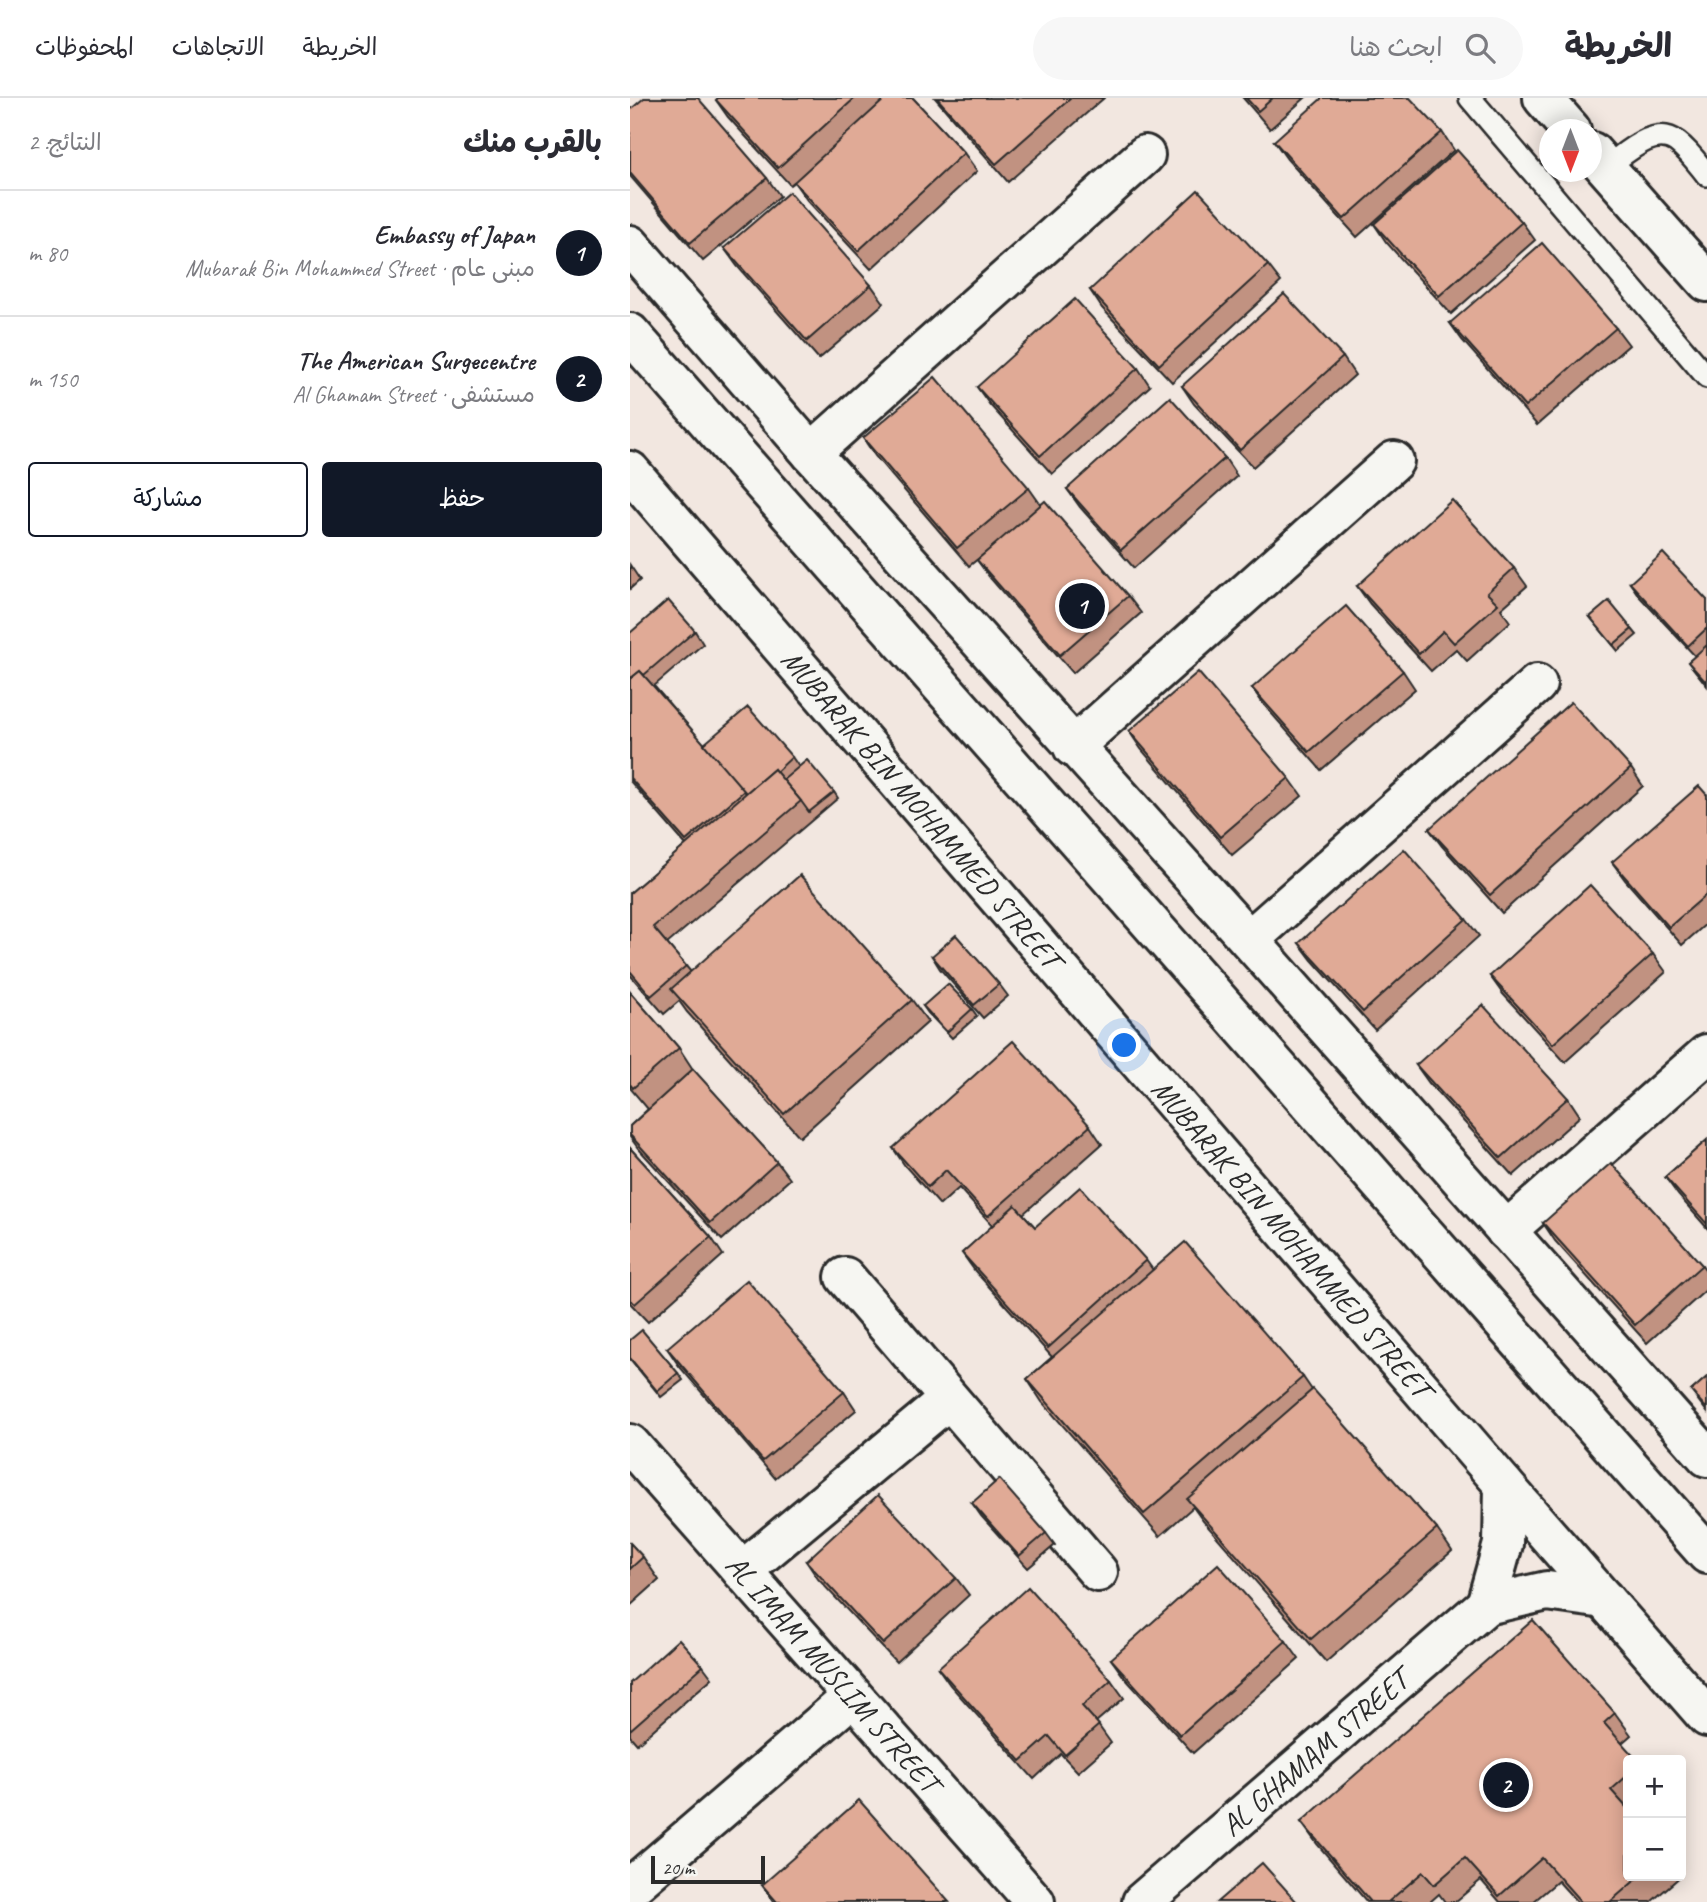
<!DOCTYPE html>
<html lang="ar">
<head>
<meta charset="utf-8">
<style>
	:root { --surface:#fff; --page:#f7f7f7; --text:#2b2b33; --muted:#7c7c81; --line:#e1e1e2; --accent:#111827 }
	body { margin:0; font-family:Caveat,"Playpen Sans Arabic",sans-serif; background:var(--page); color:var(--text); direction:rtl }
	.controls { position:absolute; right:21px; bottom:21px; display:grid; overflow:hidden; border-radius:7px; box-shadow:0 4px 18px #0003 }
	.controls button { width:63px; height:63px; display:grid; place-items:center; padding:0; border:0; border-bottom:2px solid var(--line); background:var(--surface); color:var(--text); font:35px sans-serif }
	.compass { position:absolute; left:909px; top:21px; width:63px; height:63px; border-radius:50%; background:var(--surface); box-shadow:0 4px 18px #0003; rotate:180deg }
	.scale { position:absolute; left:21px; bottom:18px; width:114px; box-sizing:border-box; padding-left:7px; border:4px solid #2b2b2b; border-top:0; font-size:19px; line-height:24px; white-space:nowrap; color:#2b2b2b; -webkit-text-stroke:5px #f6f6f2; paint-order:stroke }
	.you { position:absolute; left:495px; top:948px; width:24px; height:24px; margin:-18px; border:5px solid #fff; border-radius:50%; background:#1a73e8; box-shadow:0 0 0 10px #1a73e833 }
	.badge { display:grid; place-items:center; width:46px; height:46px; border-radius:50%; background:var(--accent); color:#fff; font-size:23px; font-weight:700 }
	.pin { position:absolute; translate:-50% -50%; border:4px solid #fff; box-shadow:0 2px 7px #0006 }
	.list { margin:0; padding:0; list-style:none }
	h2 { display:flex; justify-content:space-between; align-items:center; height:91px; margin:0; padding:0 28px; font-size:30px }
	h2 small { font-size:23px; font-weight:400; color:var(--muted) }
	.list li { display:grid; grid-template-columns:46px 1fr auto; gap:21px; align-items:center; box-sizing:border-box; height:126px; padding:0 28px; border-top:2px solid var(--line) }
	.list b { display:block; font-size:26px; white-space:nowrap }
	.list p { margin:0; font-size:23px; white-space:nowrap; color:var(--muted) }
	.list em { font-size:23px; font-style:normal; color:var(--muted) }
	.actions { display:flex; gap:14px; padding:21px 28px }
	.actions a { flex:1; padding:16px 0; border:2px solid var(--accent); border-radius:7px; text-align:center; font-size:24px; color:var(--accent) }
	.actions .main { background:var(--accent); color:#fff }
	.icon { flex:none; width:38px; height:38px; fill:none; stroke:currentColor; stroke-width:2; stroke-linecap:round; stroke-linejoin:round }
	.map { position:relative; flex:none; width:1077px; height:1804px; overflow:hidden; direction:ltr }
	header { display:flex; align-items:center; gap:42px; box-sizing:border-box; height:98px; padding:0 35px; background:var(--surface); border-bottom:2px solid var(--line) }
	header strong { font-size:33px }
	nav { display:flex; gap:38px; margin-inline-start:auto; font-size:24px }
	.search { width:490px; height:63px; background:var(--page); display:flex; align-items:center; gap:18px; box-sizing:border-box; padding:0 24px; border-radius:38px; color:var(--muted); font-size:26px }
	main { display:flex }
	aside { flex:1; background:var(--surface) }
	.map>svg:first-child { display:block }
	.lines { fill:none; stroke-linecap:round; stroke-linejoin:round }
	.service-casing { stroke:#2b2b2b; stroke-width:26 }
	.minor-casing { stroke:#2b2b2b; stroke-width:44 }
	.secondary-casing { stroke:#2b2b2b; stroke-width:44 }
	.service { stroke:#f6f6f2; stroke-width:21 }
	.minor { stroke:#f6f6f2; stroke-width:38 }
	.secondary { stroke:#f6f6f2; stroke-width:38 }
	.wall { fill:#c19281; stroke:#2b2b2b; stroke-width:2 }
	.building { fill:#e0aa96; stroke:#2b2b2b; stroke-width:2 }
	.labels { text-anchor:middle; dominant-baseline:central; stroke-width:5; stroke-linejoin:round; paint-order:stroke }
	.street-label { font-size:30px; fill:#2b2b2b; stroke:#f6f6f2 }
</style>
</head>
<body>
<header>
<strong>الخريطة</strong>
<div class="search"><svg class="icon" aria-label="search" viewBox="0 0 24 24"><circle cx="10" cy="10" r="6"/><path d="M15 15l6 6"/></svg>ابحث هنا</div>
<nav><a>الخريطة</a><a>الاتجاهات</a><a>المحفوظات</a></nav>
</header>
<main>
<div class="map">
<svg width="1077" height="1804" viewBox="0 0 1077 1804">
	<rect width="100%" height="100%" fill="#f2e7e0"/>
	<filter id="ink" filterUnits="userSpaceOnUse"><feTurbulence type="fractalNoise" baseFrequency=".0143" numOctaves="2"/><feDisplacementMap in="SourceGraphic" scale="14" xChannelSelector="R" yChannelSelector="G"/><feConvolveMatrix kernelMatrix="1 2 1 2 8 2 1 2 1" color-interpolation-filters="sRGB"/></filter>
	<g filter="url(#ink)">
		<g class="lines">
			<g class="service-casing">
				<g id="service">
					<polyline points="840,0 1077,279"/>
					<path d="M975,70C994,57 1024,26 1047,44C1059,53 1068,66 1077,77"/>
				</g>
			</g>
			<g class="minor-casing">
				<g id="minor">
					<polyline points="913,0 941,32"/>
					<polyline points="962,54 1077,184"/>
					<polyline points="0,147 181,355 619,842 1077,1359"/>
					<polyline points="181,355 515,57"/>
					<polyline points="443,649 764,363"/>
					<polyline points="619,842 907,586"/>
					<polyline points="876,1133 1077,956"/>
					<polyline points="215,1179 468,1474"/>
					<path id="s1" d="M0,1346L405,1804"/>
					<polyline points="112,1473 318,1302"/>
					<polyline points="856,1507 873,1446 874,1387"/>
					<polyline points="0,1790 223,1598"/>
					<path id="s2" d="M512,1804L856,1507L917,1493L974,1501"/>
				</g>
			</g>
			<g class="secondary-casing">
				<g id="secondary">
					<polyline points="0,235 1077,1456"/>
					<path id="s3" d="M0,373L874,1387L1077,1619"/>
				</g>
			</g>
			<use href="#service" class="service"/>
			<use href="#minor" class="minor"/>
			<use href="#secondary" class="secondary"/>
		</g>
		<g class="wall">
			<polygon points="88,0 283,0 334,55 347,73 241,171 177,102 164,84 160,87 98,19 86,2"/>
			<polygon points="305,0 474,0 378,84"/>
			<polygon points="613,0 675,0 640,31"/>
			<polygon points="0,12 137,80 150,98 73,163 0,78"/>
			<polygon points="812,34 824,52 727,139 657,61 644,43"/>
			<polygon points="892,124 905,142 821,216 756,144 744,126"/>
			<polygon points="94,150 241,187 254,205 189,261 107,168"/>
			<polygon points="638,167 651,184 542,284 472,210 460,192"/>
			<polygon points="820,225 986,230 999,247 907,327 832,242"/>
			<polygon points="713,259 725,277 623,369 564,306 552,288"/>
			<polygon points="508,270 520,288 422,376 360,307 347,289"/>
			<polygon points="233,340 399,390 411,407 498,498 511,515 443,575 360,480 347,462 374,440 339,468 245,358"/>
			<polygon points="595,360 607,378 504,470 450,409 437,391"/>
			<polygon points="0,467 10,482 0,491"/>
			<polygon points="884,470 897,488 871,511 880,524 837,563 826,551 801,573 740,506 727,488"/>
			<polygon points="1000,485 1077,502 1077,588 1058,564 1065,558 1009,498"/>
			<polygon points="960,519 1002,531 1007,537 988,553"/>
			<polygon points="65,533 73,546 24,588 74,646 162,659 169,669 204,694 208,700 37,846 61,874 282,902 298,924 170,1039 57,914 49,903 34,916 0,877 0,795 56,747 0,683 0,535"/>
			<polygon points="773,573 785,591 691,672 634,607 622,590"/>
			<polygon points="499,633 659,680 672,698 602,757 511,651"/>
			<polygon points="1001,670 1013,688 872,815 812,748 799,731"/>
			<polygon points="1077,697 1077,825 1052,847 995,782 982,764"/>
			<polygon points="836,821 849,838 745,932 682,862 669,845"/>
			<polygon points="1023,856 1036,874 935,964 873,896 860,878"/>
			<polygon points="302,858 369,886 378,898 353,920 310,871"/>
			<polygon points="0,894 49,950 64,973 147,1064 160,1081 92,1142 8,1050 0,1039 0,1028 18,1011 0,990"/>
			<polygon points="293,908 342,911 347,918 322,940 298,915"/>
			<polygon points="786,967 938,1000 950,1018 883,1078 799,985"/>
			<polygon points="460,1028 472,1046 393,1116 405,1129 516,1162 523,1172 673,1279 682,1292 807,1431 822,1453 696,1564 573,1423 563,1409 530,1438 412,1304 397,1281 422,1259 345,1173 332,1155 363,1128 329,1090 310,1107 275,1068 263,1050"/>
			<polygon points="1077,1042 1077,1130 1048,1097 1035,1079"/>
			<polygon points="0,1050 81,1139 93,1157 18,1224 0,1205"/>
			<polygon points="913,1125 1072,1167 1077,1174 1077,1191 1017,1245 925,1143"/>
			<polygon points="0,1242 48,1275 53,1282 31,1299 0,1261"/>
			<polygon points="37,1250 214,1294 226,1312 145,1380 49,1268"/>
			<polygon points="1077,1279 1077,1314 1061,1293"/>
			<polygon points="342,1405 416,1435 425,1447 398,1470 351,1418"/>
			<polygon points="0,1445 13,1459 29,1482 0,1508"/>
			<polygon points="176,1463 326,1480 339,1497 266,1564 188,1481"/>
			<polygon points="656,1543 669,1561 563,1655 494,1579 481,1561"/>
			<polygon points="73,1568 82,1580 7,1646 0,1638 0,1585"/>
			<polygon points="308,1570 481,1582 494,1600 466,1624 481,1645 448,1674 431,1656 404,1681 320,1587"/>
			<polygon points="985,1615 1001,1637 992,1645 998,1662 998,1778 1051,1778 1051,1775 1052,1777 1021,1804 947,1804 928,1783 903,1804 870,1804 851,1782 825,1804 815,1804 809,1796 800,1804 737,1804 687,1746 671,1724"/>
			<polygon points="132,1787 319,1804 144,1804"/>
		</g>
		<g class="building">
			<polygon points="14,0 68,0 137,80 60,145 0,75 0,12"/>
			<polygon points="88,0 225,0 148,70 86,2"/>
			<polygon points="256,0 283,0 334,55 228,153 164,84"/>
			<polygon points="307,0 441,0 366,66"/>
			<polygon points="616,0 643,0 628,13"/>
			<polygon points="692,0 780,0 812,34 714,121 644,43"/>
			<polygon points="827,52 892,124 809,198 744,126"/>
			<polygon points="568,92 638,167 529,267 460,192"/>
			<polygon points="159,94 241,187 177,243 94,150"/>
			<polygon points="912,145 986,230 895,309 820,225"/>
			<polygon points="654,196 713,259 610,352 552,288"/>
			<polygon points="445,201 508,270 410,358 347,289"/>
			<polygon points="305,279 399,390 327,450 233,340"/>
			<polygon points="540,299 595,360 491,452 437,391"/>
			<polygon points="822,402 884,470 857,495 868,506 824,545 813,533 789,556 727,488"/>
			<polygon points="415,403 498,498 430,557 347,462"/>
			<polygon points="1033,455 1077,502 1077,530 1058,548 1000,485"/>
			<polygon points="38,502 65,533 14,577 10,573 0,581 0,535"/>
			<polygon points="979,503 1002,531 983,547 960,519"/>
			<polygon points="716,508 773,573 679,654 622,590"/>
			<polygon points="1077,547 1077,581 1075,583 1058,564"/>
			<polygon points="10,573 115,692 56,743 0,680 0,581"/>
			<polygon points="568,574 659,680 590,739 499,633"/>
			<polygon points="941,604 1001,670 860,797 799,731"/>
			<polygon points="118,609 162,659 146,674 144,671 116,695 74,646"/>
			<polygon points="177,662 204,694 179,714 171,703 153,682"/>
			<polygon points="144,671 171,703 23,829 56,868 21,898 0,873 0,795"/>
			<polygon points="1069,688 1077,697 1077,796 1039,829 982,764"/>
			<polygon points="774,751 836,821 733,914 669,845"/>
			<polygon points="170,777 282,902 154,1016 41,891"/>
			<polygon points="960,787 1023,856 923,946 860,878"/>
			<polygon points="326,837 369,886 344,907 302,858"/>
			<polygon points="318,886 342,911 317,934 293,908"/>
			<polygon points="0,894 49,950 3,990 0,986"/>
			<polygon points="853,907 938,1000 871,1060 786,967"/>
			<polygon points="383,943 460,1028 358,1118 316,1072 298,1089 263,1050"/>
			<polygon points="63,971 147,1064 80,1125 0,1037 0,1028"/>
			<polygon points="1077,1042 1077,1126 1035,1079"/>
			<polygon points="0,1050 81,1139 5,1206 0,1201"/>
			<polygon points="981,1065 1072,1167 1005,1227 913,1125"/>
			<polygon points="450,1089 516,1162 418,1250 332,1155 385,1107 405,1129"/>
			<polygon points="555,1144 673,1279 514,1416 397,1281"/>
			<polygon points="117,1182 214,1294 133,1363 37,1250"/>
			<polygon points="12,1232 48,1275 27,1293 0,1260 0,1242"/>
			<polygon points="1077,1279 1077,1311 1061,1293"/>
			<polygon points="683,1291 807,1431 681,1541 557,1401"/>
			<polygon points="369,1381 416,1435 389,1458 342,1405"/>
			<polygon points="248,1397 326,1480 253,1546 176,1463"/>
			<polygon points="0,1445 13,1459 0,1471"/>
			<polygon points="588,1466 656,1543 550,1637 481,1561"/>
			<polygon points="398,1489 481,1582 452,1608 469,1627 435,1657 419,1638 391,1663 308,1570"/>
			<polygon points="903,1522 985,1615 974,1625 1007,1662 998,1662 998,1677 981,1692 998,1711 998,1778 1010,1778 980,1804 951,1804 912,1760 869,1798 835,1760 804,1787 793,1774 758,1804 741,1804 671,1724"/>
			<polygon points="49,1541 73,1568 0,1632 0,1585"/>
			<polygon points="229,1702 319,1804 147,1804 132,1787"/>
			<polygon points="632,1765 667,1804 587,1804"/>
		</g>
	</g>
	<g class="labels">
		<g class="street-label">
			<text stroke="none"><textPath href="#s3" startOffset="446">MUBARAK BIN MOHAMMED STREET</textPath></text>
			<text stroke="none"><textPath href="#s3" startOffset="1013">MUBARAK BIN MOHAMMED STREET</textPath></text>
			<text stroke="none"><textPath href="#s1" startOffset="306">AL IMAM MUSLIM STREET</textPath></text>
			<text stroke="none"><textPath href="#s2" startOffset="228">AL GHAMAM STREET</textPath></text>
		</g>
	</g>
</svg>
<div class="controls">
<button>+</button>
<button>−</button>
</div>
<svg class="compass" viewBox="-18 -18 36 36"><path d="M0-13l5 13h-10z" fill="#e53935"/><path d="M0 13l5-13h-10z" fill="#7c7c81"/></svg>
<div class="scale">20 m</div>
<div class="you"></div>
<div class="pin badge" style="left:452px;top:508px">1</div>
<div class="pin badge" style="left:876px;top:1687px">2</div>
</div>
<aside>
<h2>بالقرب منك<small>النتائج: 2</small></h2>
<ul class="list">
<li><span class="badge">1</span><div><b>Embassy of Japan</b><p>مبنى عام · Mubarak Bin Mohammed Street</p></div><em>80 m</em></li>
<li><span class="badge">2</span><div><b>The American Surgecentre</b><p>مستشفى · Al Ghamam Street</p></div><em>150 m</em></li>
</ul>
<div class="actions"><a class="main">حفظ</a><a>مشاركة</a></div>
</aside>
</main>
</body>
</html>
